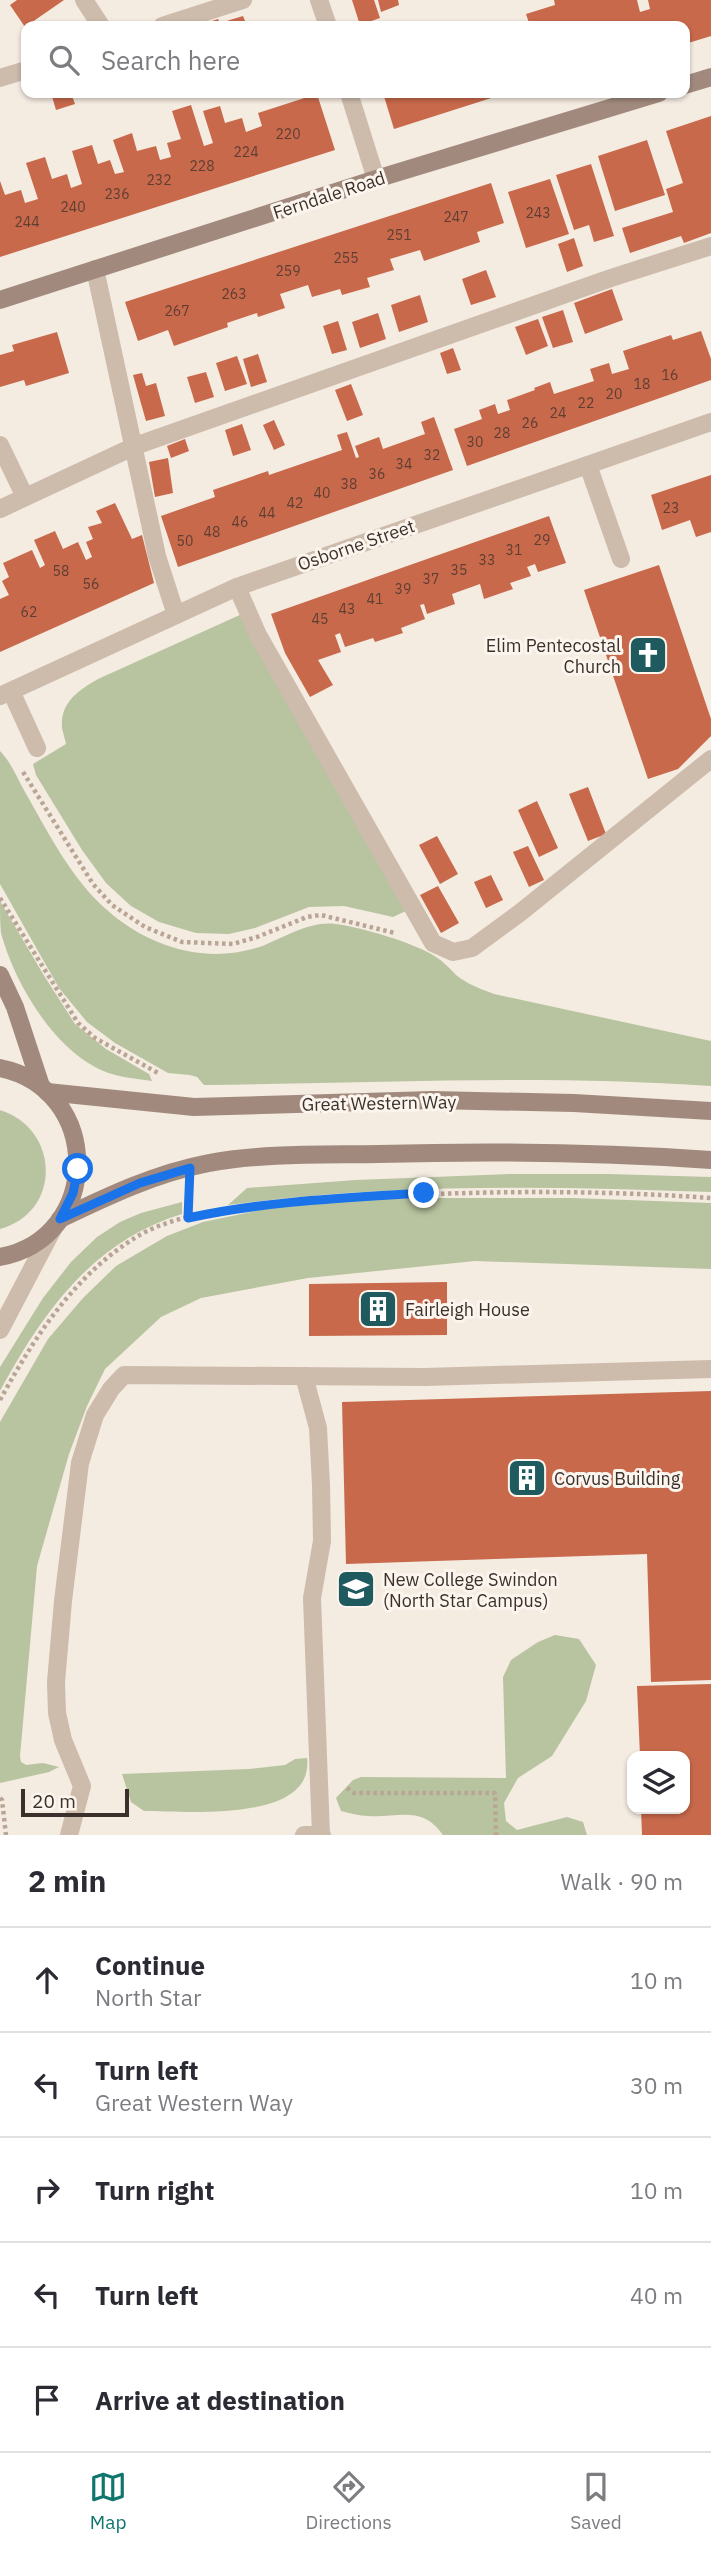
<!DOCTYPE html>
<html lang="en">
<head>
<meta charset="utf-8">
<style>
	:root { --surface:#fff; --page:#f2f2f3; --text:#2b2b33; --muted:#7c7c81; --line:#e1e1e2; --accent:#0f766e }
	body { margin:0; font-family:"IBM Plex Sans",sans-serif; background:var(--page); color:var(--text) }
	.controls { position:absolute; right:21px; bottom:21px; display:grid; overflow:hidden; border-radius:14px; box-shadow:0 2px 5px #0004 }
	.controls button { width:63px; height:63px; display:grid; place-items:center; padding:0; border:0; border-bottom:2px solid var(--line); background:var(--surface); color:var(--text); font:35px sans-serif }
	.scale { position:absolute; left:21px; bottom:18px; width:108px; box-sizing:border-box; padding-left:7px; border:4px solid #3b302b; border-top:0; font-size:19px; line-height:24px; white-space:nowrap; color:#3b302b; -webkit-text-stroke:5px #fbf5ee; paint-order:stroke }
	.stop { position:absolute; width:21px; height:21px; margin:-16px; border:5px solid #1a73e8; border-radius:50%; background:#fff }
	.stop.end { background:#1a73e8; border-color:#fff; box-shadow:0 2px 7px #0008 }
	.list { margin:0; padding:0; list-style:none }
	h2 { display:flex; justify-content:space-between; align-items:center; height:91px; margin:0; padding:0 28px; font-size:30px }
	h2 small { font-size:23px; font-weight:400; color:var(--muted) }
	.list li { display:grid; grid-template-columns:46px 1fr auto; gap:21px; align-items:center; box-sizing:border-box; height:105px; padding:0 28px; border-top:2px solid var(--line) }
	.list b { display:block; font-size:26px; white-space:nowrap }
	.list p { margin:0; font-size:23px; white-space:nowrap; color:var(--muted) }
	.list em { font-size:23px; font-style:normal; color:var(--muted) }
	.icon { flex:none; width:38px; height:38px; fill:none; stroke:currentColor; stroke-width:2; stroke-linecap:round; stroke-linejoin:round }
	.map { position:relative; flex:none; width:711px; height:1835px; overflow:hidden }
	.search { position:absolute; background:var(--surface); box-shadow:0 2px 5px #0004; left:21px; right:21px; top:21px; height:77px; display:flex; align-items:center; gap:18px; box-sizing:border-box; padding:0 24px; border-radius:14px; color:var(--muted); font-size:26px }
	.sheet { height:616px; background:var(--surface) }
	nav { display:flex; justify-content:space-around; align-items:center; box-sizing:border-box; height:98px; border-top:2px solid var(--line); background:var(--surface); font-size:19px; color:var(--muted) }
	nav a { display:grid; justify-items:center; gap:4px }
	nav .on { color:var(--accent) }
	.map>svg:first-child { display:block }
	.green { fill:#b8c4a0 }
	.building { fill:#c8694b }
	.lines { fill:none; stroke-linecap:round; stroke-linejoin:round }
	.path { stroke:#b9a596; stroke-width:4.5; stroke-dasharray:3.5 3.5; stroke-linecap:butt }
	.lane { stroke:#cdbbac; stroke-width:18 }
	.street { stroke:#cdbbac; stroke-width:18 }
	.secondary { stroke:#a18a7d; stroke-width:18 }
	.route { stroke:#1a73e8; stroke-width:9 }
	.labels { text-anchor:middle; dominant-baseline:central; stroke-width:6; stroke-linejoin:round; paint-order:stroke }
	.number-label { font-size:14px; fill:#5e3e33 }
	.street-label { font-size:18px; fill:#3b302b; stroke:#fbf5ee }
	.poi-label { font-size:18px; fill:#3b302b; stroke:#fbf5ee; text-anchor:start }
</style>
</head>
<body>
<div class="map">
<svg width="711" height="1835" viewBox="0 0 711 1835">
	<rect width="100%" height="100%" fill="#f4ebe1"/>
	<g class="green">
		<path d="M242,614L408,910L393,917L344,906L309,907L255,928L229,934L196,933L159,922L131,906L106,883L82,850L36,775L33,764L66,744C65,739 63,733 62,728C60,702 79,690 98,679Z"/>
		<path d="M0,751C11,762 17,778 25,792C48,832 71,879 107,910C150,948 209,966 265,945C287,936 311,921 335,924C358,926 418,944 436,957C444,962 450,969 456,975C467,984 481,989 494,994L711,1041V1086C542,1074 373,1083 204,1085L197,1077L190,1075L168,1073L115,1043L87,1022L59,988L0,884Z"/>
		<path d="M0,901L43,974L75,1024L106,1049L149,1074L152,1081C133,1078 112,1077 95,1067C50,1043 14,981 1,933C0,923 0,911 0,901Z"/>
		<path d="M0,1110C60,1129 62,1212 0,1229Z"/>
		<path d="M511,1174H608L711,1177V1192C550,1186 388,1183 228,1205L247,1188L356,1180Z"/>
		<polygon points="431,1198 572,1198 711,1203 711,1269 475,1261 308,1278 201,1298 161,1317 105,1369 87,1406 69,1454 37,1566 20,1756 21,1762 26,1765 43,1763 59,1767 49,1772 0,1783 0,1422 48,1339 83,1298 116,1266 167,1236 203,1222 265,1209 336,1200"/>
		<path d="M182,1202V1214C93,1241 43,1312 0,1391V1367L43,1298L71,1262L97,1237L120,1222L141,1213Z"/>
		<path d="M555,1635L579,1639L596,1665L586,1701L552,1756L518,1778L504,1803L506,1821L517,1830L567,1817L583,1822L587,1835H443C422,1805 399,1818 368,1816C359,1816 350,1813 341,1811L336,1798L353,1780L361,1777L506,1778L503,1677L511,1660L538,1642Z"/>
		<path d="M307,1758C315,1824 183,1811 144,1811L131,1802L122,1774L249,1769L285,1765L295,1759Z"/>
	</g>
	<g class="building">
		<polygon points="17,0 64,0 25,27 10,5"/>
		<polygon points="352,0 374,0 380,18 360,25"/>
		<polygon points="378,0 398,0 399,5 381,12"/>
		<polygon points="554,0 637,0 640,12 650,9 648,0 711,0 711,36 685,44 685,26 530,26 526,14 555,5"/>
		<polygon points="243,16 247,26 197,26 218,19 220,23"/>
		<polygon points="51,93 71,93 75,104 56,110"/>
		<polygon points="383,93 507,93 394,129"/>
		<polygon points="317,94 335,150 0,257 0,181 5,195 21,190 25,203 38,199 26,163 45,157 52,179 67,174 71,188 82,184 72,151 92,145 98,164 110,160 115,174 124,172 113,140 132,133 137,151 156,146 160,160 171,157 167,143 181,139 172,111 191,105 204,146 213,143 203,111 220,106 225,123 242,118 246,132 262,126 258,113"/>
		<polygon points="711,116 711,233 684,243 681,236 630,253 622,228 673,212 666,189 683,183 666,131"/>
		<polygon points="647,140 665,195 615,211 598,156"/>
		<polygon points="591,164 614,236 594,242 589,225 574,230 556,175"/>
		<polygon points="550,179 569,234 526,248 508,192"/>
		<polygon points="491,183 504,223 477,232 480,242 424,261 420,250 390,259 394,270 367,278 370,287 342,295 340,289 312,297 308,285 280,294 285,308 258,317 257,313 227,323 228,327 174,346 168,330 138,341 125,302"/>
		<polygon points="574,238 583,266 567,272 558,244"/>
		<polygon points="486,270 496,297 471,305 462,279"/>
		<polygon points="612,289 623,320 585,334 574,303"/>
		<polygon points="420,295 428,322 399,332 391,305"/>
		<polygon points="563,310 573,342 553,348 542,317"/>
		<polygon points="378,313 386,339 360,348 352,322"/>
		<polygon points="538,319 548,346 526,355 515,327"/>
		<polygon points="338,321 347,350 332,354 323,326"/>
		<polygon points="701,331 711,359 711,380 467,466 454,429 482,419 479,410 495,404 498,414 510,410 507,400 535,390 534,388 550,382 554,394 594,381 590,369 609,363 612,374 629,369 623,351 671,335 673,340"/>
		<polygon points="57,332 69,373 26,386 24,380 0,387 0,355 14,351 12,345"/>
		<polygon points="453,348 461,370 447,374 440,353"/>
		<polygon points="258,354 267,382 251,387 243,359"/>
		<polygon points="237,356 247,384 225,391 216,363"/>
		<polygon points="206,372 214,397 195,403 187,377"/>
		<polygon points="142,373 146,386 156,383 165,416 146,421 133,375"/>
		<polygon points="351,384 363,415 347,421 335,390"/>
		<polygon points="434,417 453,470 178,567 161,516 215,497 213,490 268,471 269,475 342,450 337,435 347,432 356,458 359,457 355,446 379,437 383,449 425,434 421,422"/>
		<polygon points="274,420 285,445 274,450 263,425"/>
		<polygon points="242,424 251,450 233,456 225,430"/>
		<polygon points="185,439 189,451 171,458 167,446"/>
		<polygon points="168,458 173,493 155,497 149,462"/>
		<polygon points="711,475 711,532 696,537 690,520 662,530 651,495"/>
		<polygon points="115,503 132,539 142,535 154,583 0,652 0,599 9,595 2,581 9,577 3,563 32,550 40,568 45,565 34,540 55,531 63,549 78,542 86,560 92,557 86,542 93,539 88,527 102,523 96,511"/>
		<polygon points="549,516 566,563 538,572 535,564 527,567 531,576 510,583 513,589 484,599 480,584 452,594 455,604 427,614 424,604 420,605 425,619 401,628 403,633 375,642 373,638 345,647 340,633 335,635 341,652 318,660 333,685 310,697 285,653 271,614"/>
		<polygon points="659,565 711,719 711,736 678,769 648,779 584,590"/>
		<polygon points="588,787 606,834 588,841 569,794"/>
		<polygon points="537,801 558,848 539,857 518,810"/>
		<polygon points="437,836 458,874 440,884 419,845"/>
		<polygon points="528,846 544,880 529,887 513,852"/>
		<polygon points="491,875 503,900 486,908 474,882"/>
		<polygon points="438,886 459,923 441,933 420,895"/>
		<polygon points="447,1282 447,1335 309,1336 309,1284"/>
		<polygon points="711,1391 711,1680 651,1682 647,1554 346,1564 342,1402"/>
		<polygon points="711,1684 711,1835 642,1835 641,1809 685,1809 685,1756 640,1756 637,1686"/>
	</g>
	<g class="lines">
		<g class="path">
			<polyline points="23,772 93,884 112,905 145,927 182,942 233,944 257,937 307,917 321,915 395,933"/>
			<polyline points="0,898 78,1023 95,1038 158,1073"/>
			<polyline points="188,1218 189,1194"/>
			<path d="M0,1400C35,1336 75,1274 138,1236C184,1208 281,1202 335,1199C460,1191 586,1189 711,1198"/>
			<polyline points="347,1788 354,1793 495,1793 496,1835"/>
			<polyline points="0,1798 2,1800 6,1835"/>
		</g>
		<g class="lane">
			<polyline points="84,0 101,26"/>
			<polyline points="162,26 243,0"/>
			<polyline points="0,78 26,70"/>
			<polyline points="95,269 157,556 176,615"/>
			<polyline points="0,445 25,497"/>
			<polyline points="588,465 621,559"/>
			<polyline points="0,509 135,446 611,278 711,246"/>
			<polyline points="237,587 258,635 433,943 453,952 472,948 521,912 711,759"/>
			<polyline points="304,1376 318,1428 321,1485 322,1541 312,1598 321,1835"/>
			<polyline points="69,1835 82,1786 63,1740 57,1713 56,1682 63,1601 80,1463 95,1415 111,1389 124,1375 424,1377 711,1369"/>
		</g>
		<g class="street">
			<polyline points="319,0 328,26"/>
			<polyline points="349,93 376,179"/>
			<polyline points="11,691 37,748"/>
			<polyline points="0,696 237,587 711,422"/>
			<polyline points="0,1330 54,1227"/>
			<polyline points="304,1835 322,1835"/>
		</g>
		<g class="secondary">
			<polyline points="685,85 711,77"/>
			<polyline points="0,300 376,179 659,93"/>
			<polyline points="0,975 15,1007 41,1086"/>
			<path d="M0,1068C103,1089 103,1238 0,1257"/>
			<polyline points="47,1092 194,1107 432,1100 574,1103 711,1111"/>
			<path d="M60,1219C108,1196 156,1173 209,1163C263,1153 322,1155 378,1154C489,1151 600,1152 711,1160"/>
		</g>
	</g>
	<g class="lines">
		<path class="route" d="M78,1169L73,1193L60,1219L140,1183L190,1168L188,1218C266,1201 345,1198 424,1193"/>
	</g>
	<defs>
		<g id="church-square" transform="scale(2.0125)"><rect x="-9" y="-9" width="18" height="18" rx="4" fill="#1f5a5e" stroke="#fbf5ee"/><path d="M-1.2-6h2.4v3.5h3.3v2.4h-3.3V6h-2.4V-.1h-3.3v-2.4h3.3Z" fill="#fff"/></g>
		<g id="building-square" transform="scale(2.0125)"><rect x="-9" y="-9" width="18" height="18" rx="4" fill="#1f5a5e" stroke="#fbf5ee"/><path d="M-4-6H4V6H1V3H-1V6H-4ZM-2.5-4.3h1.7v1.8h-1.7ZM.8-4.3h1.7v1.8H.8ZM-2.5-1h1.7V.8h-1.7ZM.8-1h1.7V.8H.8Z" fill="#fff"/></g>
		<g id="university-square" transform="scale(2.0125)"><rect x="-9" y="-9" width="18" height="18" rx="4" fill="#1f5a5e" stroke="#fbf5ee"/><path d="M0-5L7-2L0 1L-7-2ZM-4 1L0 2.5L4 1V4Q0 6-4 4Z" fill="#fff"/></g>
	</defs>
	<g fill-rule="evenodd">
		<use href="#church-square" x="648" y="655"/>
		<use href="#building-square" x="378" y="1309"/>
		<use href="#building-square" x="527" y="1478"/>
		<use href="#university-square" x="356" y="1589"/>
	</g>
	<g class="labels">
		<g class="number-label">
			<text x="288" y="134">220</text>
			<text x="246" y="152">224</text>
			<text x="202" y="166">228</text>
			<text x="159" y="180">232</text>
			<text x="117" y="194">236</text>
			<text x="73" y="207">240</text>
			<text x="538" y="213">243</text>
			<text x="456" y="217">247</text>
			<text x="27" y="222">244</text>
			<text x="399" y="235">251</text>
			<text x="346" y="258">255</text>
			<text x="288" y="271">259</text>
			<text x="234" y="294">263</text>
			<text x="177" y="311">267</text>
			<text x="670" y="375">16</text>
			<text x="642" y="384">18</text>
			<text x="614" y="394">20</text>
			<text x="586" y="403">22</text>
			<text x="558" y="413">24</text>
			<text x="530" y="423">26</text>
			<text x="502" y="433">28</text>
			<text x="475" y="442">30</text>
			<text x="432" y="455">32</text>
			<text x="404" y="464">34</text>
			<text x="377" y="474">36</text>
			<text x="349" y="484">38</text>
			<text x="322" y="493">40</text>
			<text x="295" y="503">42</text>
			<text x="671" y="508">23</text>
			<text x="267" y="513">44</text>
			<text x="240" y="522">46</text>
			<text x="212" y="532">48</text>
			<text x="542" y="540">29</text>
			<text x="185" y="541">50</text>
			<text x="514" y="550">31</text>
			<text x="487" y="560">33</text>
			<text x="459" y="570">35</text>
			<text x="61" y="571">58</text>
			<text x="431" y="579">37</text>
			<text x="91" y="584">56</text>
			<text x="403" y="589">39</text>
			<text x="375" y="599">41</text>
			<text x="347" y="609">43</text>
			<text x="29" y="612">62</text>
			<text x="320" y="619">45</text>
		</g>
		<g class="street-label">
			<text transform="translate(329 195) rotate(-18)">Ferndale Road</text>
			<text transform="translate(356 545) rotate(-19)">Osborne Street</text>
			<text transform="translate(379 1103) rotate(-1)">Great Western Way</text>
		</g>
		<g class="poi-label">
			<text x="621" y="645" text-anchor="end">Elim Pentecostal<tspan x="621" dy="21">Church</tspan></text>
			<text x="405" y="1309">Fairleigh House</text>
			<text x="554" y="1478">Corvus Building</text>
			<text x="383" y="1579">New College Swindon<tspan x="383" dy="21">(North Star Campus)</tspan></text>
		</g>
	</g>
</svg>
<div class="controls">
<button><svg class="icon" aria-label="layers" viewBox="0 0 24 24"><path d="M12 4l9 5-9 5-9-5zM3 14l9 5 9-5"/></svg></button>
</div>
<div class="scale">20 m</div>
<div class="stop" style="left:78px;top:1169px"></div>
<div class="stop end" style="left:424px;top:1193px"></div>
<div class="search"><svg class="icon" aria-label="search" viewBox="0 0 24 24"><circle cx="10" cy="10" r="6"/><path d="M15 15l6 6"/></svg>Search here</div>
</div>
<section class="sheet">
<h2>2 min<small>Walk · 90 m</small></h2>
<ul class="list">
<li><svg class="icon" aria-label="ahead" viewBox="0 0 24 24"><path d="M12 20V5M6 11l6-6 6 6"/></svg><div><b>Continue</b><p>North Star</p></div><em>10 m</em></li>
<li><svg class="icon" aria-label="left" viewBox="0 0 24 24"><path d="M17 20v-9H6M10 6l-5 5 5 5"/></svg><div><b>Turn left</b><p>Great Western Way</p></div><em>30 m</em></li>
<li><svg class="icon" aria-label="right" viewBox="0 0 24 24"><path d="M7 20v-9h11M14 6l5 5-5 5"/></svg><div><b>Turn right</b></div><em>10 m</em></li>
<li><svg class="icon" aria-label="left" viewBox="0 0 24 24"><path d="M17 20v-9H6M10 6l-5 5 5 5"/></svg><div><b>Turn left</b></div><em>40 m</em></li>
<li><svg class="icon" aria-label="arrive" viewBox="0 0 24 24"><path d="M6 21V4h12l-3 4 3 4H6"/></svg><div><b>Arrive at destination</b></div></li>
</ul>
</section>
<nav>
<a class="on"><svg class="icon" aria-label="map" viewBox="0 0 24 24"><path d="M3 6l6-2 6 2 6-2v14l-6 2-6-2-6 2zM9 4v14M15 6v14"/></svg>Map</a>
<a><svg class="icon" aria-label="directions" viewBox="0 0 24 24"><path d="M12 3l9 9-9 9-9-9zM9 14v-3h6M13 9l2 2-2 2"/></svg>Directions</a>
<a><svg class="icon" aria-label="saved" viewBox="0 0 24 24"><path d="M7 4h10v16l-5-4-5 4z"/></svg>Saved</a>
</nav>
</body>
</html>
